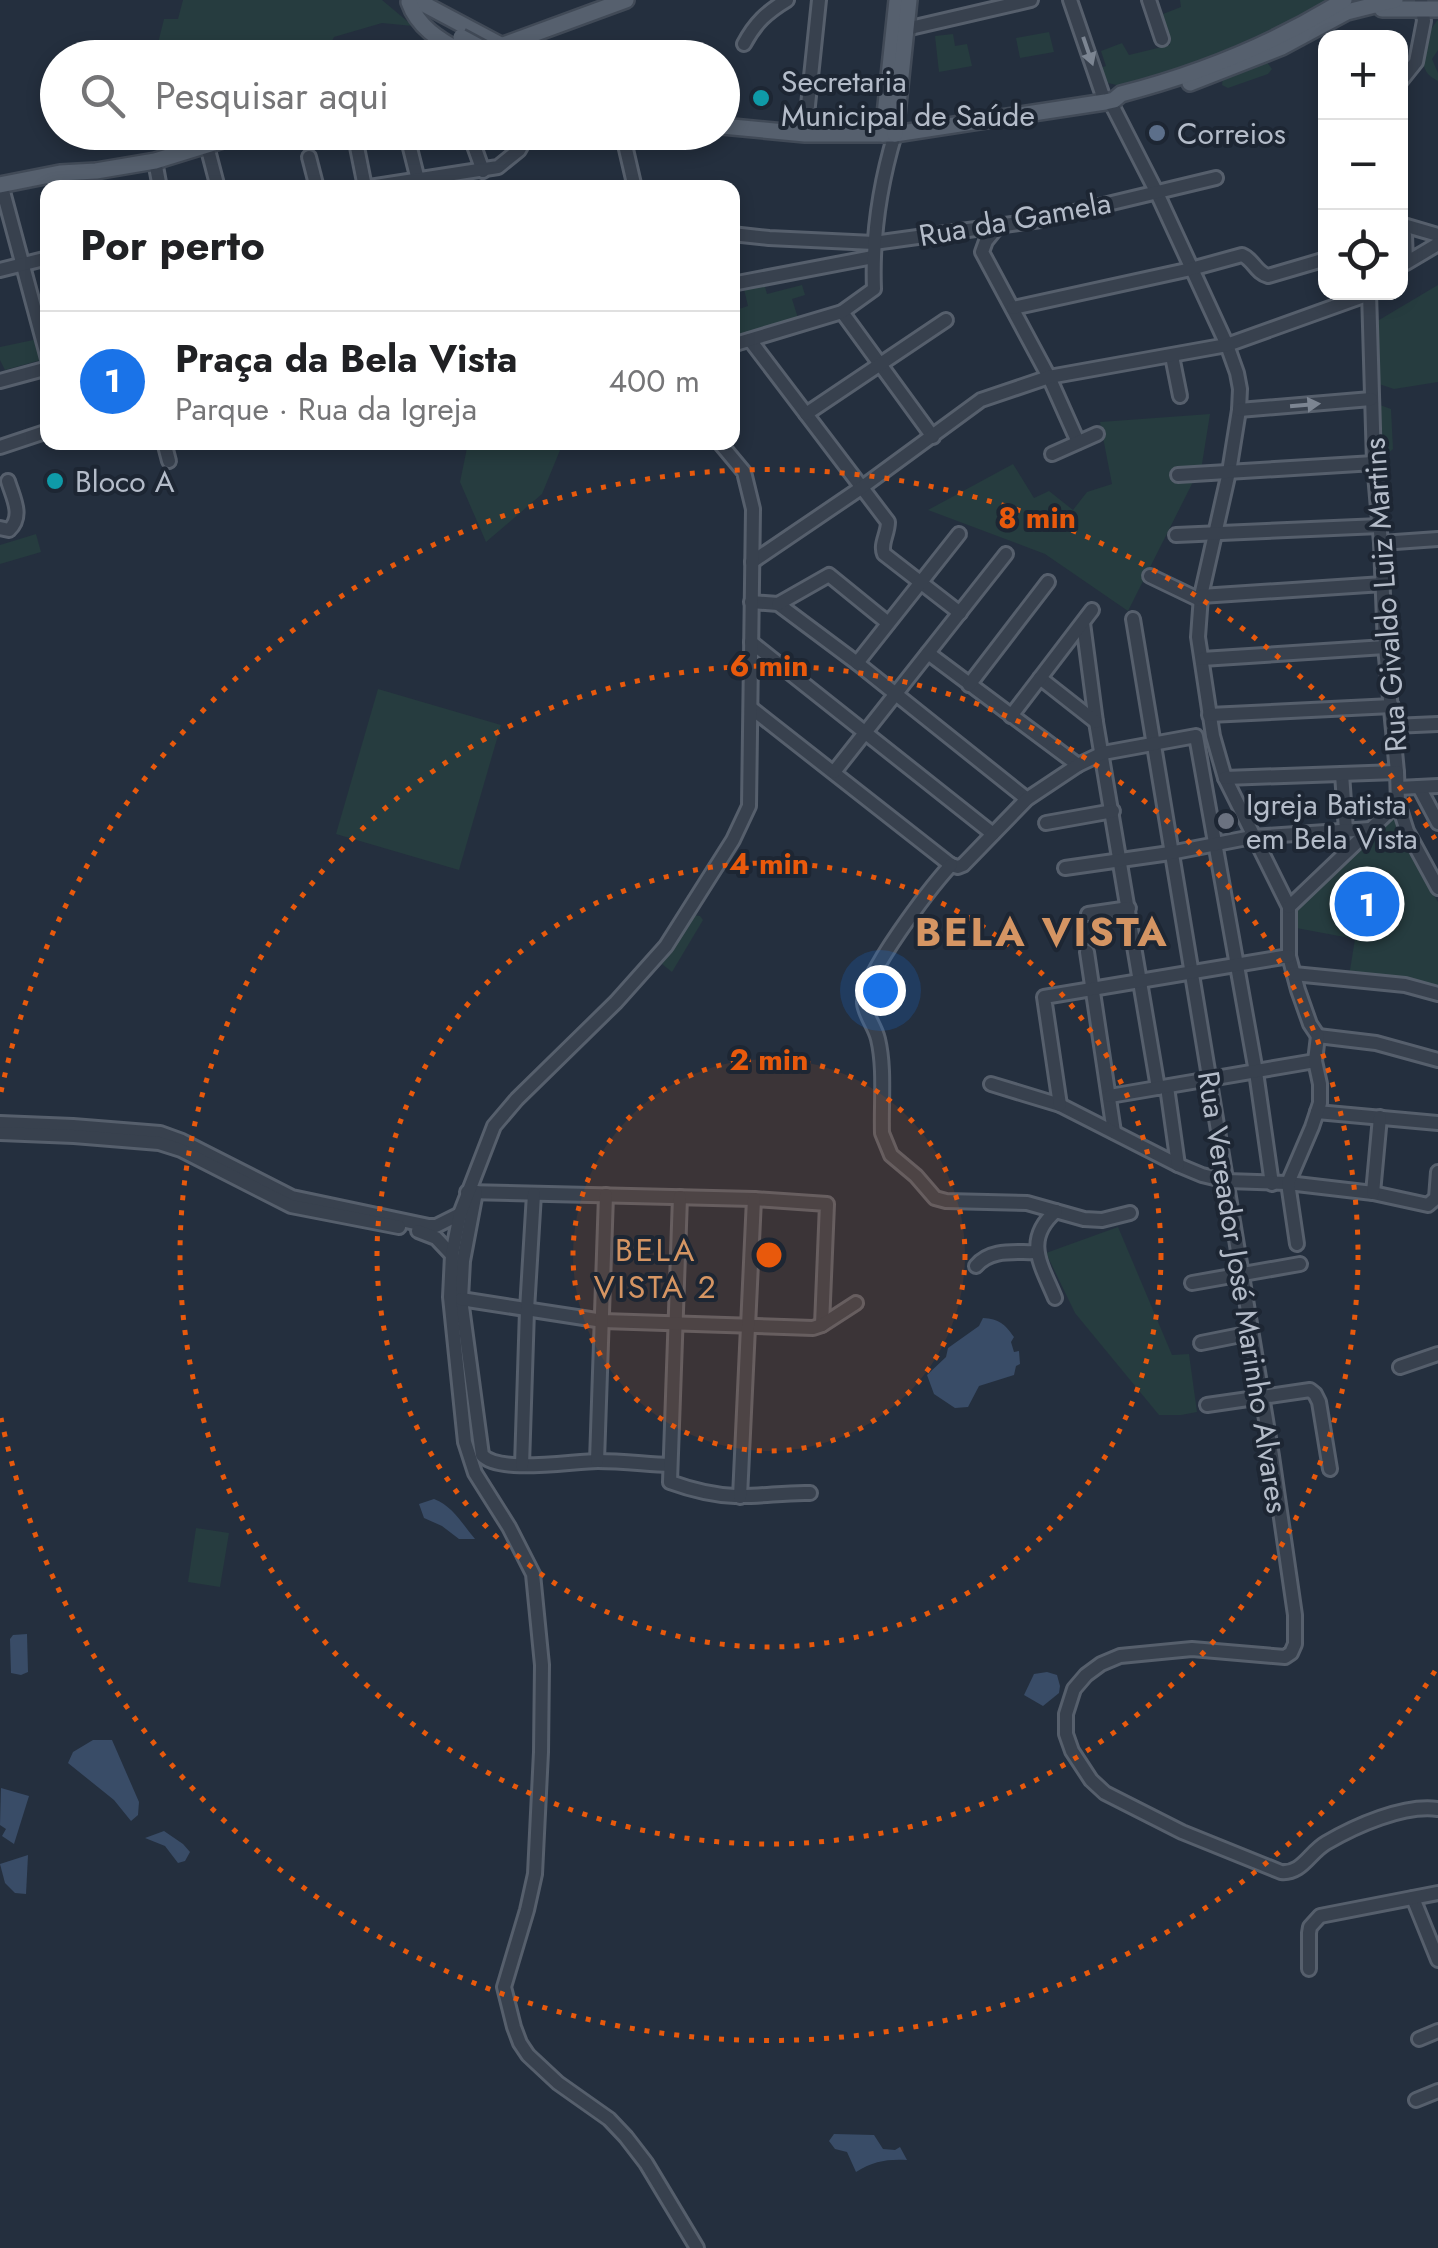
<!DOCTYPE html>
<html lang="pt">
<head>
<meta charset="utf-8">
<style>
	:root { --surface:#fff; --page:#f2f2f2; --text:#202124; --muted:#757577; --line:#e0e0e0; --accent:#1a73e8 }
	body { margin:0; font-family:Jost,sans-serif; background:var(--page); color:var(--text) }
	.controls { position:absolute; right:30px; top:30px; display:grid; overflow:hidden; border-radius:20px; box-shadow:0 5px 15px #0003 }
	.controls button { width:90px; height:90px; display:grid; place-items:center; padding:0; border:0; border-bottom:2px solid var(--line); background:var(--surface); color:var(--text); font:50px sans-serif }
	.you { position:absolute; left:880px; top:990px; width:35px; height:35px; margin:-25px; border:8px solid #fff; border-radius:50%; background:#1a73e8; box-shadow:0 0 0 15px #1a73e833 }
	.badge { display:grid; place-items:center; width:65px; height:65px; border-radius:50%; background:var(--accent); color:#fff; font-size:32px; font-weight:700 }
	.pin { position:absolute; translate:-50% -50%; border:5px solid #fff; box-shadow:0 2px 10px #0006 }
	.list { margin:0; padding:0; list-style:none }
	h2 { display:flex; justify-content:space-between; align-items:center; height:130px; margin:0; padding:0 40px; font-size:42px }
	h2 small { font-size:32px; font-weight:400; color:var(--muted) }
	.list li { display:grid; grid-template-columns:65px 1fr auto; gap:30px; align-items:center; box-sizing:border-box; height:140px; padding:0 40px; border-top:2px solid var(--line) }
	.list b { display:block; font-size:38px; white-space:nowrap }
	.list p { margin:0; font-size:32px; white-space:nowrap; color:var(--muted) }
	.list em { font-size:32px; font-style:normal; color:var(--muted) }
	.icon { flex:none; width:55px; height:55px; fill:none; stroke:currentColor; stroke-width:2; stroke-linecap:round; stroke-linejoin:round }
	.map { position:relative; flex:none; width:1438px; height:2248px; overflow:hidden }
	.search { position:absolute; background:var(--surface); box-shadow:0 5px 15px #0003; left:40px; top:40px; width:700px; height:110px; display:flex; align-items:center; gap:25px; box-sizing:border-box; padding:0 35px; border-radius:55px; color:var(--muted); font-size:38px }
	.panel { position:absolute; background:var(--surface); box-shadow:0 5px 15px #0003; left:40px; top:180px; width:700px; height:270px; border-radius:20px }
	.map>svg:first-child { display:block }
	.green { fill:#263c3f }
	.water { fill:#394c67 }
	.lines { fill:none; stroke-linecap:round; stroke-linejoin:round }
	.minor-casing { stroke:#565f6c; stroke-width:18 }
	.major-casing { stroke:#414a57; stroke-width:20 }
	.minor { stroke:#38414e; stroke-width:12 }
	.major { stroke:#56606e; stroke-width:15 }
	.major-bridge-casing { stroke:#414a57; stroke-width:20; stroke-linecap:butt }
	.major-bridge { stroke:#56606e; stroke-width:15 }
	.oneway { fill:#7c8592 }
	.ring { fill:none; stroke:#e8590c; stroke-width:5; stroke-dasharray:5 10 }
	.culture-dot { fill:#0f9aa8; stroke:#1d2633; stroke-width:4 }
	.service-dot { fill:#5c6f8a; stroke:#1d2633; stroke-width:4 }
	.worship-dot { fill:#6b7280; stroke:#1d2633; stroke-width:4 }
	.labels { text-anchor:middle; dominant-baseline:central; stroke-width:8; stroke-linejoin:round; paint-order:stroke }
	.poi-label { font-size:30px; fill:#b4bcc9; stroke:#1d2633; text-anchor:start }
	.street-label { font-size:30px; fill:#b4bcc9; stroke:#1d2633 }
	.neighbourhood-label { font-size:32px; letter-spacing:2.5px; fill:#d59563; stroke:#1d2633 }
	.district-label { font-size:40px; font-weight:bold; letter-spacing:2.5px; fill:#d59563; stroke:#1d2633 }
	.centre { fill:#e8590c; stroke:#1d2633; stroke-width:5 }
	.ring-label { font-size:30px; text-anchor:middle; font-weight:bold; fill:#e8590c; stroke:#1d2633; stroke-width:8; stroke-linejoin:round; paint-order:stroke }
</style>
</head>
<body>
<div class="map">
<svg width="1438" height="2248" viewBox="0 0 1438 2248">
	<rect width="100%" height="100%" fill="#242f3e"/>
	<g class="green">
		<polygon points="183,0 382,0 413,26 382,23 334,37 324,57 129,57 128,51 158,43 164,19 178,19"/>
		<polygon points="1180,0 1328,0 1270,30 1182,70 1125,87 1108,83 1101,68 1106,66 1101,51 1122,43 1129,55 1170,45 1163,14 1181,7"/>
		<path d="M1438,20V50L1432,59L1438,73V81C1433,78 1428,76 1425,69C1419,55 1428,30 1438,20Z"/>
		<polygon points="1049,32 1054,52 1020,58 1016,38"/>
		<polygon points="953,34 955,46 967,44 972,66 939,72 935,36"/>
		<polygon points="1266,61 1272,69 1268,74 1228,88 1222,85 1223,76"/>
		<polygon points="764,283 767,294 802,285 805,295 792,299 798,318 733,336 733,287 739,309 748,306 743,285"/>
		<polygon points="1438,285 1438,382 1394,389 1376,383 1374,323"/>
		<polygon points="38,339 41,360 5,370 0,360 0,347"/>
		<polygon points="1377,404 1391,409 1393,449 1378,462"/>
		<polygon points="1210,414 1202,464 1128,611 1045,554 928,510 1013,464 1034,498 1049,491 1073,510 1087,492 1112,484 1100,422"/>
		<polygon points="468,443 563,443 542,494 486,542 460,482"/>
		<polygon points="36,534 41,552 0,564 0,545"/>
		<polygon points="378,689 501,725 459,870 336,834"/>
		<polygon points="1393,816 1396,817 1406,846 1438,902 1438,992 1349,976 1355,939 1291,927 1295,906"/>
		<polygon points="693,915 700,916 703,920 672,972 662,964"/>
		<polygon points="1118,1227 1172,1355 1189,1354 1197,1412 1181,1415 1159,1415 1075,1313 1046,1253"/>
		<polygon points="196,1528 229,1533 220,1587 188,1582"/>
	</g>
	<g class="water">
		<path d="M983,1318C999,1319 1005,1324 1014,1337L1011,1342L1014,1352L1019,1351L1020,1364L1016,1366L1014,1375L979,1386L968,1407L955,1408L934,1394L927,1375L946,1357L948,1348L979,1326Z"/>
		<path d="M434,1499C454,1507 462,1524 475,1539H459L442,1526L424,1518L419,1504Z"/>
		<polygon points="27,1634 28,1672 21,1675 11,1673 10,1639 13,1635"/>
		<polygon points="1047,1672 1057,1675 1060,1686 1059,1693 1043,1706 1024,1695 1034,1674"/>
		<polygon points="93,1740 112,1740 139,1802 138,1815 131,1821 114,1800 68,1763 73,1752"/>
		<polygon points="1,1788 29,1796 14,1844 2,1836 6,1829 0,1825"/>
		<polygon points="164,1831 183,1844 190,1852 185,1861 178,1863 165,1846 145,1838"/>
		<polygon points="28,1855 26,1894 15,1893 5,1883 0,1864"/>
		<path d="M834,2134L874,2135L883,2149L895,2150L900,2147L907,2160C887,2159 874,2161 856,2172L847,2152L835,2149L829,2141Z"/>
	</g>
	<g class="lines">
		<g class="minor-casing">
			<g id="minor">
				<polyline points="1070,0 1105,102"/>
				<polyline points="1149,0 1162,39"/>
				<polyline points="897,30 906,29 1031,0"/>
				<path d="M744,44C755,23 767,12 787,0"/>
				<polyline points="1400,82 1416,62 1424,21 1421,0"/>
				<polyline points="1110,101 1157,193 1227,345 1237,373 1240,389 1239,410 1229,472 1201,596 1198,637 1213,736 1225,778 1289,907 1289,956 1298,990 1310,1024 1318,1036"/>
				<polyline points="354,132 365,187"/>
				<polyline points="406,132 420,188"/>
				<polyline points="469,132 483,171"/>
				<polyline points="622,132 635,188"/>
				<polyline points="805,134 819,0"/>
				<polyline points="207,146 218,188"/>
				<polyline points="309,157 317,188"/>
				<polyline points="155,161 160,188"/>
				<polyline points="1,184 48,359"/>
				<polyline points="363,188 498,167 519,150 529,132"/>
				<polyline points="1400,224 1438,235"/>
				<polyline points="999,225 986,241 982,252 1049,377 1078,442"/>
				<polyline points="732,234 769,238 874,243 1041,220 1216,178"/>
				<polyline points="1405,235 1406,263 1438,244"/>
				<polyline points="0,270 48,258"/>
				<polyline points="732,284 873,257"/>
				<polyline points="1369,292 1374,463 1381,543 1385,647 1397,772 1398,803 1407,831 1438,888"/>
				<path d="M1013,308L1191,269L1242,255C1253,259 1256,273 1268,276L1326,259"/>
				<polyline points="842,312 933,437"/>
				<path d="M750,340L888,522C888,534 880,544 884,554L960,613"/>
				<path d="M732,345L842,312L874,289C872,237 880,184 895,134"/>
				<polyline points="1172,356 1180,396"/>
				<polyline points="0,381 48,368"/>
				<polyline points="1239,410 1371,399"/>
				<polyline points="806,414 946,320"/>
				<polyline points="164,442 169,461"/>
				<polyline points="0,447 48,431"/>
				<polyline points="1052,454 1097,434"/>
				<polyline points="1178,475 1374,463"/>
				<path d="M0,528L9,530C24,516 13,498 8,481"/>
				<polyline points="1176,535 1380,526"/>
				<polyline points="1381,543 1438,539"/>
				<polyline points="752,562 861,488 981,400 1049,377 1227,345 1369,294"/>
				<polyline points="1150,576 1200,600"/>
				<polyline points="1201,596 1383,584"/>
				<polyline points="751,602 778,604 857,663 1027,799"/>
				<polyline points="778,604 829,575 888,623"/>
				<path d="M1133,619L1272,1456L1295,1615V1644L1291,1653L1285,1657L1192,1649L1120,1656L1101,1664L1086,1675L1074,1689L1066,1714V1734L1072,1751L1091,1780L1105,1793L1182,1832L1281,1872C1302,1874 1309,1853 1326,1843C1355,1826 1404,1804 1438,1809"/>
				<polyline points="1083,623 1096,722 1158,1088"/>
				<polyline points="751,642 993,834"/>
				<polyline points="928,653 1078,765"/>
				<polyline points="1202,659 1385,647"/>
				<polyline points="857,663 959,534"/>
				<polyline points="1040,678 1096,722"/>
				<polyline points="969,685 1048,582"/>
				<polyline points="751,708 951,865"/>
				<polyline points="1209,715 1392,706"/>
				<polyline points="1011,716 1092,610"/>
				<polyline points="1393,726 1438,724"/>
				<polyline points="834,772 1006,554"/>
				<polyline points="1342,774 1346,830"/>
				<polyline points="1225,778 1397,772"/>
				<polyline points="1419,787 1438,823"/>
				<polyline points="1398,788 1438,786"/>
				<polyline points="1046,823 1113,811"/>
				<polyline points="951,865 958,867 963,865 1027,799 1078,765 1103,753 1196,736 1256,1072 1272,1184"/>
				<path d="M951,865C931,887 862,976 864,1003C865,1015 875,1026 878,1039C885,1068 881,1103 882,1133L891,1155L916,1176L935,1198L946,1201L1027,1203L1084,1219L1102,1220L1130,1213"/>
				<polyline points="1065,868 1170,853 1252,837 1370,829"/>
				<polyline points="1289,907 1398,803"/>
				<polyline points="1088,914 1129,908"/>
				<polyline points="1087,952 1114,1132"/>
				<polyline points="1294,974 1405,985 1438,994"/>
				<polyline points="1318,1036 1376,1043 1438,1060"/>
				<polyline points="991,1084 1060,1105 1178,1165 1202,1175 1227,1181 1288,1183 1373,1193 1428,1205 1436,1198 1438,1172"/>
				<polyline points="1167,1087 1178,1165"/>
				<polyline points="1110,1096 1315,1061"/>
				<polyline points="1060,1105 1044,997 1289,956"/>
				<polyline points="1317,1112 1438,1123"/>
				<polyline points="0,1123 73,1126 160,1133 182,1141 292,1197 429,1226 436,1226 460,1214"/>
				<polyline points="0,1133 74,1136 159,1143 181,1150 291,1206 399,1227"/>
				<polyline points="467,1192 754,1199 827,1204 822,1325"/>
				<path d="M476,1192L463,1261L461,1299L482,1455C499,1474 572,1461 598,1461C622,1461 646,1464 670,1465"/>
				<polyline points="1373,1193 1380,1117"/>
				<path d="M680,1197L670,1482C692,1490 712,1495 735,1496C760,1497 785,1492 810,1493"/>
				<polyline points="418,1231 436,1238 452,1255"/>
				<polyline points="1297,1244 1288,1183 1312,1127 1320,1103 1320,1084 1315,1061 1318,1036"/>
				<path d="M976,1266C991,1248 1016,1253 1037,1252"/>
				<polyline points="1192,1283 1300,1264"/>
				<path d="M1055,1298C1041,1264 1023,1240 1056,1211"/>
				<polyline points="461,1299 603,1321 813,1328 822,1325 856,1303"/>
				<polyline points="1201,1343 1251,1333"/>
				<polyline points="1400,1367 1438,1354"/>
				<polyline points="1207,1405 1310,1390 1315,1394 1319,1402 1330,1469"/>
				<polyline points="597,1461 606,1195"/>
				<polyline points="522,1465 527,1310 534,1194"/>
				<polyline points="740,1497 754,1199"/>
				<polyline points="1413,1898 1438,1960"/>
				<polyline points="1309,1969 1309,1933 1310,1927 1320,1916 1438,1893"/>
				<polyline points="1419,2039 1438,2031"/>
				<polyline points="1416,2100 1438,2091"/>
				<polyline points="697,2248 646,2163 626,2137 609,2119 558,2083 528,2055 520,2043 514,2027 504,1987 527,1910 535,1874 541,1752 542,1665 533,1574 509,1527 475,1473 465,1442 450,1297 452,1255 460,1214 494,1126 517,1099 616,1002 666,946 733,840 749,806 753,509 744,472 719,442"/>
			</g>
		</g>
		<g class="major-casing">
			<g id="major">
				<polyline points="416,0 525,58"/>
				<path d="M409,2C419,31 446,43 471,58"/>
				<polyline points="1382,9 1438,9"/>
				<polyline points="468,58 626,0"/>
				<polyline points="1190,83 1282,47 1347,12 1395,0"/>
				<path d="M722,126L805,134H895L1105,102L1114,100L1121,94C1199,74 1275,43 1344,0"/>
				<polyline points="883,134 897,0"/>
				<polyline points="895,134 909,0"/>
				<polyline points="0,185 60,173 96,171 155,161 249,132"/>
			</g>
		</g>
		<use href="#minor" class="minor"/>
		<use href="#major" class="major"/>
		<g class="major-bridge-casing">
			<polyline id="major-bridge" points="461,37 500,58"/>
		</g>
		<use href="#major-bridge" class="major-bridge"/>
	</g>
	<defs><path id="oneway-solid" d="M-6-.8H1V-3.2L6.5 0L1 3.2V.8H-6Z" transform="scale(2.5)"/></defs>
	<g class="oneway">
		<use href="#oneway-solid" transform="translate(1088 51) rotate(71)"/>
		<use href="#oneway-solid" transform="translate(1305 405) rotate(-5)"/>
	</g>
	<circle cx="769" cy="1255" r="196" fill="#e8590c" fill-opacity=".12"/>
	<g class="ring">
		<circle cx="769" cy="1255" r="196"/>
		<circle cx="769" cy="1255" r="392"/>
		<circle cx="769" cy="1255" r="589"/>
		<path d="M1435 1671A785 785 0 0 1 1 1418M1 1092A785 785 0 0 1 1435 839"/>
	</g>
	<g class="culture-dot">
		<circle cx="761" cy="98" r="10"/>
		<circle cx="55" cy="481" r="10"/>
	</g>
	<circle class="service-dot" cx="1157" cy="133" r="10"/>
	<circle class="worship-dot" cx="1226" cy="821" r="10"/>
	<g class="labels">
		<g class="poi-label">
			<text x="781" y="81">Secretaria<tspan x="781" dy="34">Municipal de Saúde</tspan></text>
			<text x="1177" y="133">Correios</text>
			<text x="75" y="481">Bloco A</text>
			<text x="1246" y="804">Igreja Batista<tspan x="1246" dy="34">em Bela Vista</tspan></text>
		</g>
		<g class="street-label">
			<text transform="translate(1015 219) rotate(-10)">Rua da Gamela</text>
			<text transform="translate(1385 595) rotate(-94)">Rua Givaldo Luiz Martins</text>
			<text transform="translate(1243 1292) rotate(81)">Rua Vereador José Marinho Alvares</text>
		</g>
		<g class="neighbourhood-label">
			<text x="656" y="1250">BELA<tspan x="656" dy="37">VISTA 2</tspan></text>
		</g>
		<g class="district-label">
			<text x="1042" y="932">BELA VISTA</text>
		</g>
	</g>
	<circle cx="769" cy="1255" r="15" class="centre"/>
	<g class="ring-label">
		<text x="1037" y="528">8 min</text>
		<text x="769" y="676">6 min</text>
		<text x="769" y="874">4 min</text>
		<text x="769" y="1070">2 min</text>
	</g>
</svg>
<div class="controls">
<button>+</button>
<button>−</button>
<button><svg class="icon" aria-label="locate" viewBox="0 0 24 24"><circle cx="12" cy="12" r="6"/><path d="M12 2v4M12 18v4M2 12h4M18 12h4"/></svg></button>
</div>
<div class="you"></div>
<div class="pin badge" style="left:1367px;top:904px">1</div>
<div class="search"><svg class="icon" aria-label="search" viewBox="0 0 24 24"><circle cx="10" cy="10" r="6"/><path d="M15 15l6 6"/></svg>Pesquisar aqui</div>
<section class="panel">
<h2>Por perto<small></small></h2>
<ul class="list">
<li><span class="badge">1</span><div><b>Praça da Bela Vista</b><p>Parque · Rua da Igreja</p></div><em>400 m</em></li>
</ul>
</section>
</div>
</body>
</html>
